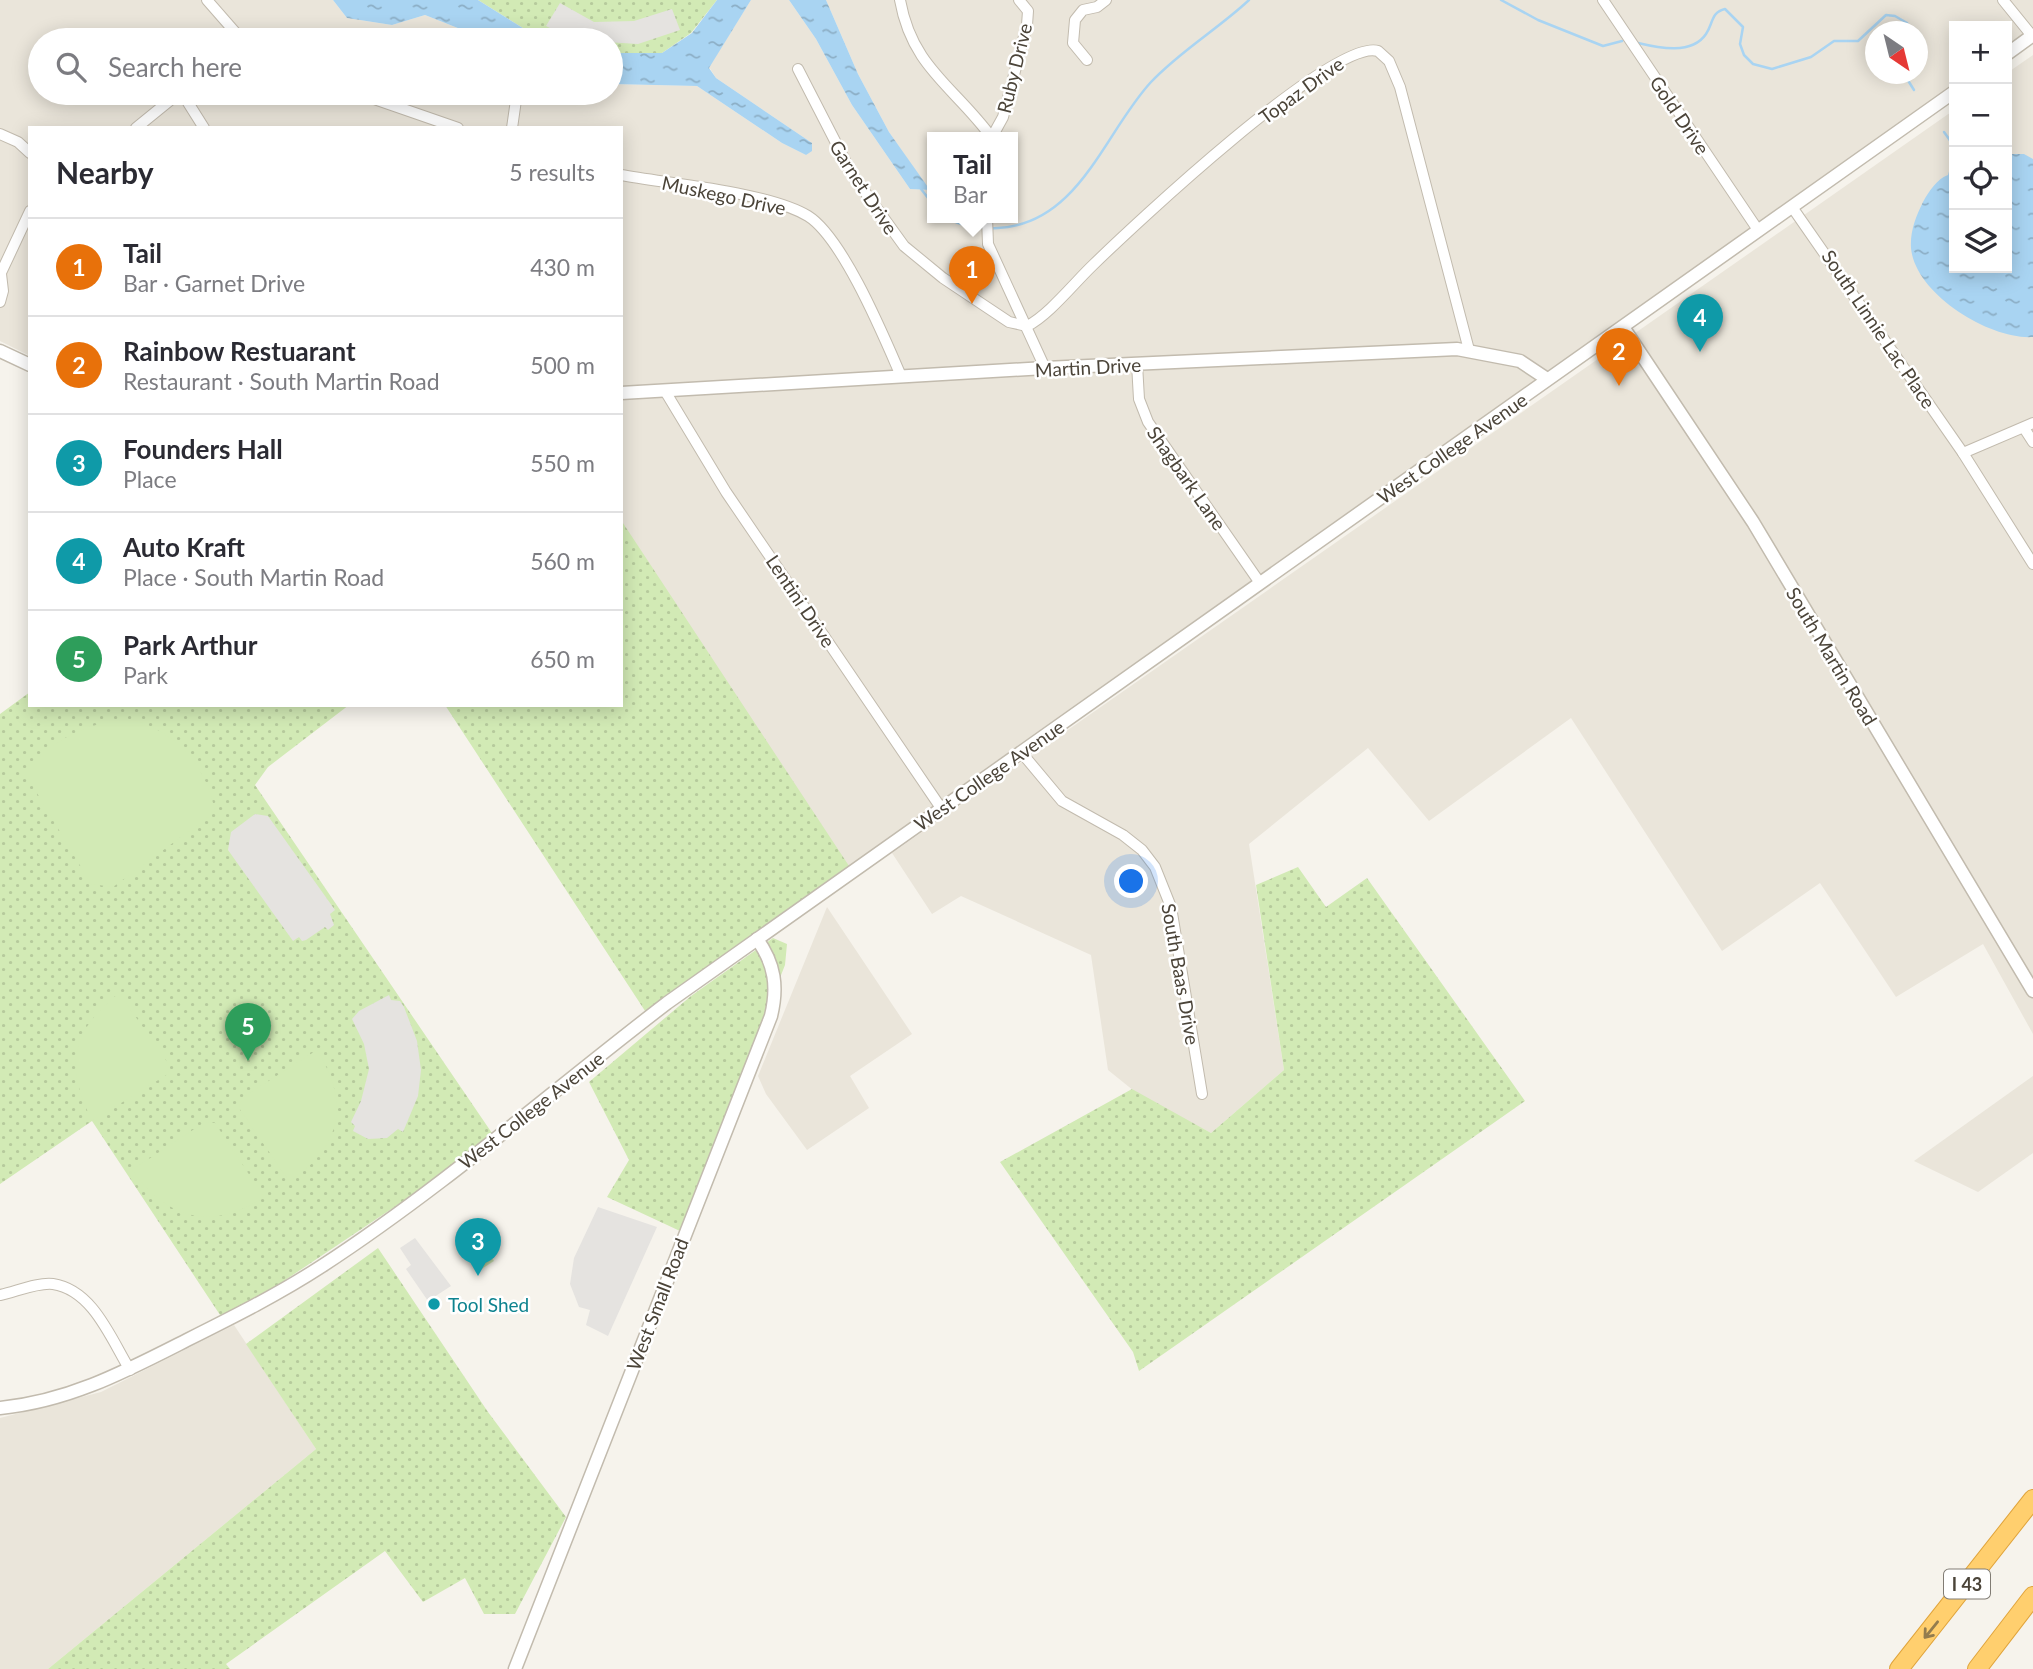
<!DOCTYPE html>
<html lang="en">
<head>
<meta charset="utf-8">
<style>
	:root { --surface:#fff; --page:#f7f7f7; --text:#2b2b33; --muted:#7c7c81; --line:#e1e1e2; --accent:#2563eb }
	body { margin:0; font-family:Lato,sans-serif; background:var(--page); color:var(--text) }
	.controls { position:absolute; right:21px; top:21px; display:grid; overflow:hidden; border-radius:0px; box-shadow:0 4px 18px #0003 }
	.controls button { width:63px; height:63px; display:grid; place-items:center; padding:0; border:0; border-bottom:2px solid var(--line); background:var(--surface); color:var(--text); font:35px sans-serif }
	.compass { position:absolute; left:1865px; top:21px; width:63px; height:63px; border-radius:50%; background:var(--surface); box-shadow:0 4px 18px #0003; rotate:145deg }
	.you { position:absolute; left:1132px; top:882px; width:24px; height:24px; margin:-18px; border:5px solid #fff; border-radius:50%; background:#1a73e8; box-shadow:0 0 0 10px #1a73e833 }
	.badge { display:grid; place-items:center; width:46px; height:46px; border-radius:50%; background:var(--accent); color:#fff; font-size:23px; font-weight:700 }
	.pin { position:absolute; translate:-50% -58px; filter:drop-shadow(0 2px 4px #0008) }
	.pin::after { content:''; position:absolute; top:37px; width:24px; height:21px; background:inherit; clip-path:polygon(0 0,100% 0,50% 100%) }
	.popup { position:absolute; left:927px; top:132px; width:91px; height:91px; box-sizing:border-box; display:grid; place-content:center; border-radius:0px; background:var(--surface); filter:drop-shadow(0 2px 5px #0005); font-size:23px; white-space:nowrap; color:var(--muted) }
	.popup b { font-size:26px; color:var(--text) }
	.popup::after { content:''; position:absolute; left:50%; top:100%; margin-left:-14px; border:14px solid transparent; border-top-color:var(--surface) }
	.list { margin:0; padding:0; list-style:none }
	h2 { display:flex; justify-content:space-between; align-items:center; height:91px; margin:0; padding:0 28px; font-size:30px }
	h2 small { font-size:23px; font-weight:400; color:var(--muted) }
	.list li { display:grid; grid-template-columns:46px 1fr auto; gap:21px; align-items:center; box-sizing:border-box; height:98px; padding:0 28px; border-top:2px solid var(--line) }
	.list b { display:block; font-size:26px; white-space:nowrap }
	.list p { margin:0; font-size:23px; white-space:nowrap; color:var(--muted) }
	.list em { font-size:23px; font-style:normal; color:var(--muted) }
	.icon { flex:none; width:38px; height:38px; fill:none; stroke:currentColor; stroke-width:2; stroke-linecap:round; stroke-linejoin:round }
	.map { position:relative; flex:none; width:2033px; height:1669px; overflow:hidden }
	.search { position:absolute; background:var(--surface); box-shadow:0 4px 18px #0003; left:28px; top:28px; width:595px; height:77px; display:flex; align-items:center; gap:18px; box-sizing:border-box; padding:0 24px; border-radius:38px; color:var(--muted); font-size:26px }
	.panel { position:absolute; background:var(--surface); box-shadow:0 4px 18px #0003; left:28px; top:126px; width:595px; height:581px; border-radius:0px }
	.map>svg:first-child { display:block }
	.residential { fill:#eae5da; fill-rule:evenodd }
	.green { fill:url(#green-dots) }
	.pitch { fill:#d2eab5 }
	.parking { fill:#e5e3e0 }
	.water { fill:url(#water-ripples) }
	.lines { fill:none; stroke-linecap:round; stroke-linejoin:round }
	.stream { stroke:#a9d4f2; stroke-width:2.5 }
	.minor-casing { stroke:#c2bbae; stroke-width:12 }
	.tertiary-casing { stroke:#c2bbae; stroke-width:15 }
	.motorway-casing { stroke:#e0a43c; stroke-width:20 }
	.minor { stroke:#fff; stroke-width:10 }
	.tertiary { stroke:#fff; stroke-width:12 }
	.motorway { stroke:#ffcf6e; stroke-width:18 }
	.oneway { stroke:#937c4e }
	.culture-dot { fill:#0f9aa8; stroke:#fff; stroke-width:2.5 }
	.labels { text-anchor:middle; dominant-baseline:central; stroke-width:5; stroke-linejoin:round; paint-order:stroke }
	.shield { fill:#fff; stroke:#817c74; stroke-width:2 }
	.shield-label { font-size:18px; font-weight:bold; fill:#4b4439 }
	.street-label { font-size:19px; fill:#4b4439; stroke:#fff }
	.culture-label { font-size:19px; fill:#0d838f; stroke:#fff; text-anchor:start }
</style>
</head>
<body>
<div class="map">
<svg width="2033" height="1669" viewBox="0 0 2033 1669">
	<defs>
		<pattern id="green-dots" width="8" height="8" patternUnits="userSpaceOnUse" patternTransform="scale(1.75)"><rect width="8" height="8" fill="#d2eab5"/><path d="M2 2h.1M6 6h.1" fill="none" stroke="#b6ca9c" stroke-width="1.8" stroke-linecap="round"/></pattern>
		<pattern id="water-ripples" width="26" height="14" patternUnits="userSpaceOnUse" patternTransform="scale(1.75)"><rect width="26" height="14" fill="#a9d4f2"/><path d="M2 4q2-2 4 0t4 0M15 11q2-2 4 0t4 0" fill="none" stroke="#8caec5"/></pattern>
	</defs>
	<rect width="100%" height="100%" fill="#f6f3ec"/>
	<g class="residential">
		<path d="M0,0H333L347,18L392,25L425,15L488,40H40V93H611V84L697,86L782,143L806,155L812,143L716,78L709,67L751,0H789L816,39L852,105L910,189L929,190L889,132L858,74L826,0H2033V29L2007,47V26H1954V84L979,773L838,878L621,555V128H30V356L0,341ZM1876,32H1918V74H1876ZM932,138H1012V218H932Z"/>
		<polygon points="2033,55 2033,1034 1983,944 1896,997 1820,883 1722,951 1571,718 1429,821 1368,748 1249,844 1284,1070 1211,1133 1139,1095 1108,1070 1091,955 961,896 932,914 892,853 1954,110 1954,268 2007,268 2007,73"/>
		<polygon points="827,907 912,1034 850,1076 869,1108 807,1150 766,1094 758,1076"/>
		<polygon points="2033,1076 2033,1153 1978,1192 1914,1161"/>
		<polygon points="234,1325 316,1449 48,1669 0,1669 0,1418 101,1392"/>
	</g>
	<g class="green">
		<polygon points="478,0 717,0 691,33 662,53 611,53 611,40 542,40"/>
		<polygon points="621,520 853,872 649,1017 445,705 621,705"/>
		<polygon points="30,692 30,705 349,705 268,767 255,785 496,1139 224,1321 92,1121 0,1184 0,714"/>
		<polygon points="1298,867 1326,907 1367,878 1525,1101 1139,1371 1133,1352 1000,1162 1132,1089 1211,1133 1284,1070 1256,885"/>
		<polygon points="773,938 787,944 785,965 680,1231 607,1197 629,1160 589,1082 691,996"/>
		<polygon points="477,1235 494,1261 480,1270 463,1245"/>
		<polygon points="378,1248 488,1412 566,1517 515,1614 484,1614 465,1578 423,1602 385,1551 226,1664 230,1669 48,1669 316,1449 246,1344"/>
	</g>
	<g class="pitch">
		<path d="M131,719C177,733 206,764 215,812L113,887L91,884L25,773C54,738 85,723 131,719Z"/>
		<path d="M119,993L170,1066L168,1074L92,1121C65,1066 70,1032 119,993Z"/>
		<path d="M317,1050C350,1103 342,1147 289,1181L239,1108L242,1098Z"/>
		<path d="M205,1122L215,1123L264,1197C212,1232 167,1219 132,1170Z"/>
	</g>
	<g class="parking">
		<polygon points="560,3 594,22 634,21 672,9 680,30 638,44 573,40 546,26"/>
		<polygon points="255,814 268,816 335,910 330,914 334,925 328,930 325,927 306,940 302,941 299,937 293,941 228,850 231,832"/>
		<polygon points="389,995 391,1000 400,1001 404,1007 417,1041 421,1070 418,1096 403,1132 398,1129 387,1138 368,1139 353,1131 355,1126 351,1122 361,1101 369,1069 364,1044 352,1019 359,1011"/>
		<polygon points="598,1207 657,1227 608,1336 586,1325 590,1310 579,1307 570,1284 574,1258"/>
		<polygon points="415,1238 451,1286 428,1301 406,1269 411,1265 400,1248"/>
	</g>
	<g class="water">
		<polygon points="333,0 478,0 542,40 488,40 425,15 392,25 347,18"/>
		<polygon points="717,0 751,0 709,68 716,78 812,143 812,151 806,155 782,143 697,86 611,84 611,53 662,53 692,33"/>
		<polygon points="789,0 826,0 858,74 889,132 930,190 910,189 852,105 816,39"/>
		<path d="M2007,154H2024L2033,159V337C1990,340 1915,294 1911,248C1910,231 1916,216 1923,202C1929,191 1937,179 1948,175L1953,157L1954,268H2007Z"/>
	</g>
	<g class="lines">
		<g class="stream">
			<polyline points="1501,0 1538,20 1603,46 1622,41"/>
			<path d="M1638,43C1659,48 1692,55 1706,34C1713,24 1711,12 1725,9L1743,27L1740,44L1744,55L1753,64L1772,69L1811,57L1834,41H1858L1886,15L1895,16L1907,23L1910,32"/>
			<polyline points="1904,74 1914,90"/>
			<polyline points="1944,132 1954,146"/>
			<polyline points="921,189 932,203"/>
			<path d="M947,218C963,227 980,229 998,228C1079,224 1104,133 1151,82C1180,51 1218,29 1249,0"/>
		</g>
		<g class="minor-casing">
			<g id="minor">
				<polyline points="207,0 242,40"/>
				<path d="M900,0C912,68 955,87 992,138"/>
				<polyline points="1603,0 1758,230"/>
				<polyline points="2003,0 2033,37"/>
				<polyline points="1087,60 1073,43 1075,20 1083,10 1097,7 1106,0"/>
				<path d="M798,69L852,174L904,246L943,278L1009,322L1027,326C1048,316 1075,282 1093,265C1131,228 1334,37 1378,51L1389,61L1400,87L1469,350"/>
				<polyline points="182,93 204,128"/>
				<polyline points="357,93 458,128"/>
				<polyline points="136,128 179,93"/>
				<polyline points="512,128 517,93"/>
				<polyline points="0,134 18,142 30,153"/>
				<polyline points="992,137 1003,117 1027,25 1028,11 1019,0"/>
				<path d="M621,175C670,184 768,192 808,216C843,238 884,337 901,376"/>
				<polyline points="1792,207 1963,453 2033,564"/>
				<polyline points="987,218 988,244 1045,368"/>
				<polyline points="0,275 30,211"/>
				<polyline points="0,302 3,291 1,274"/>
				<polyline points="1137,364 1139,399 1148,422 1260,583"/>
				<polyline points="665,391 726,492 941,808"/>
				<polyline points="2024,428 2033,442"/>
				<polyline points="1963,453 2033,423"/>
				<polyline points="1021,752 1062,801 1123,835 1142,850 1155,867 1171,907 1202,1094"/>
				<path d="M0,1295C15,1292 38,1282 53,1284C93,1290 111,1339 130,1370"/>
			</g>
		</g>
		<g class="tertiary-casing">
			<g id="tertiary">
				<polyline points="2007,54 2033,35"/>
				<polyline points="1623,327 1753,522 2033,991"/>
				<polyline points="0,351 30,365"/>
				<polyline points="621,393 1045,368 1457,349 1520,361 1547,379"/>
				<path d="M0,1408C70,1401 126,1371 187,1340C233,1317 279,1294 322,1266C443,1187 552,1091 667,1003L1954,92"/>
				<path d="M515,1669L771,1016C778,987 775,964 757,939"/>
			</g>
		</g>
		<g class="motorway-casing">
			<g id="motorway">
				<polyline points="1899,1669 2033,1499"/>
				<polyline points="1977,1669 2033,1596"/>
			</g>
		</g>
		<use href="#minor" class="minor"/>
		<use href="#tertiary" class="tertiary"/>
		<use href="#motorway" class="motorway"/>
	</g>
	<defs><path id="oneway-shaft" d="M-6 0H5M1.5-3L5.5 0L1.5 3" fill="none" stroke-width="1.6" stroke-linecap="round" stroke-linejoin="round" transform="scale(1.75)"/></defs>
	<use class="oneway" href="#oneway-shaft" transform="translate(1931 1630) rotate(129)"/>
	<circle class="culture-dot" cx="434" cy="1304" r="7"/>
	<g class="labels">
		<rect class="shield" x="1944" y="1569.5" width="46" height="29" rx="5"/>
		<g class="shield-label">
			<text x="1967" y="1584">I 43</text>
		</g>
		<g class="street-label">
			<text transform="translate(1014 68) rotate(-76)">Ruby Drive</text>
			<text transform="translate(1301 90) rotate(-36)">Topaz Drive</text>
			<text transform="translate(1680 115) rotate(56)">Gold Drive</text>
			<text transform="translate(864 187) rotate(57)">Garnet Drive</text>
			<text transform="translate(724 195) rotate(12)">Muskego Drive</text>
			<text transform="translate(1879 329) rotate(56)">South Linnie Lac Place</text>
			<text transform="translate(1088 367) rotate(-3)">Martin Drive</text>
			<text transform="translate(1452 448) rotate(-35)">West College Avenue</text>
			<text transform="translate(1187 478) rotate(55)">Shagbark Lane</text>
			<text transform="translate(801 601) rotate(56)">Lentini Drive</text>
			<text transform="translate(1832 656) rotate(59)">South Martin Road</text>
			<text transform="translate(989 775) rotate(-35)">West College Avenue</text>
			<text transform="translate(1181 974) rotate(80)">South Baas Drive</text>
			<text transform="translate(531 1110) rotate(-38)">West College Avenue</text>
			<text transform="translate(657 1304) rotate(-69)">West Small Road</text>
		</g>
		<g class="culture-label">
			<text x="448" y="1304">Tool Shed</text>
		</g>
	</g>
</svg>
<div class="controls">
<button>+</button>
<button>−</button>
<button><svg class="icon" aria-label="locate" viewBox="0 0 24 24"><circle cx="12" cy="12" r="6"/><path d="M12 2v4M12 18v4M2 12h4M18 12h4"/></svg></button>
<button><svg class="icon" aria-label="layers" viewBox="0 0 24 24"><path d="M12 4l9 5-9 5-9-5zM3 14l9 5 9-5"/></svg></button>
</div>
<svg class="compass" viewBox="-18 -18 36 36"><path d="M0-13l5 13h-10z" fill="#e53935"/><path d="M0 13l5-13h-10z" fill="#7c7c81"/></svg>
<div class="you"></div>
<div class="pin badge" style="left:972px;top:304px;background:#e8710a">1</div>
<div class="popup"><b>Tail</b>Bar</div>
<div class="pin badge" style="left:1619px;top:386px;background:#e8710a">2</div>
<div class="pin badge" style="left:478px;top:1276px;background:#0f9aa8">3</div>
<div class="pin badge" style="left:1700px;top:352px;background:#0f9aa8">4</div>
<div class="pin badge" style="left:248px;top:1061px;background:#2e9e5b">5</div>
<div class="search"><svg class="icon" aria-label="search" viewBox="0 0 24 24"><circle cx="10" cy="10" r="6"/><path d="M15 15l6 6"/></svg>Search here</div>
<section class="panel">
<h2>Nearby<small>5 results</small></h2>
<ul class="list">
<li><span class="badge" style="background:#e8710a">1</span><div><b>Tail</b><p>Bar · Garnet Drive</p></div><em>430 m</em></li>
<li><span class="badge" style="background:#e8710a">2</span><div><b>Rainbow Restuarant</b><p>Restaurant · South Martin Road</p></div><em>500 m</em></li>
<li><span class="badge" style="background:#0f9aa8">3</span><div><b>Founders Hall</b><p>Place</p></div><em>550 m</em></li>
<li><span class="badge" style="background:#0f9aa8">4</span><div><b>Auto Kraft</b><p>Place · South Martin Road</p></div><em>560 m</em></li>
<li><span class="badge" style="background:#2e9e5b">5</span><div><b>Park Arthur</b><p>Park</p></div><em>650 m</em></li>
</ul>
</section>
</div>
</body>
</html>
